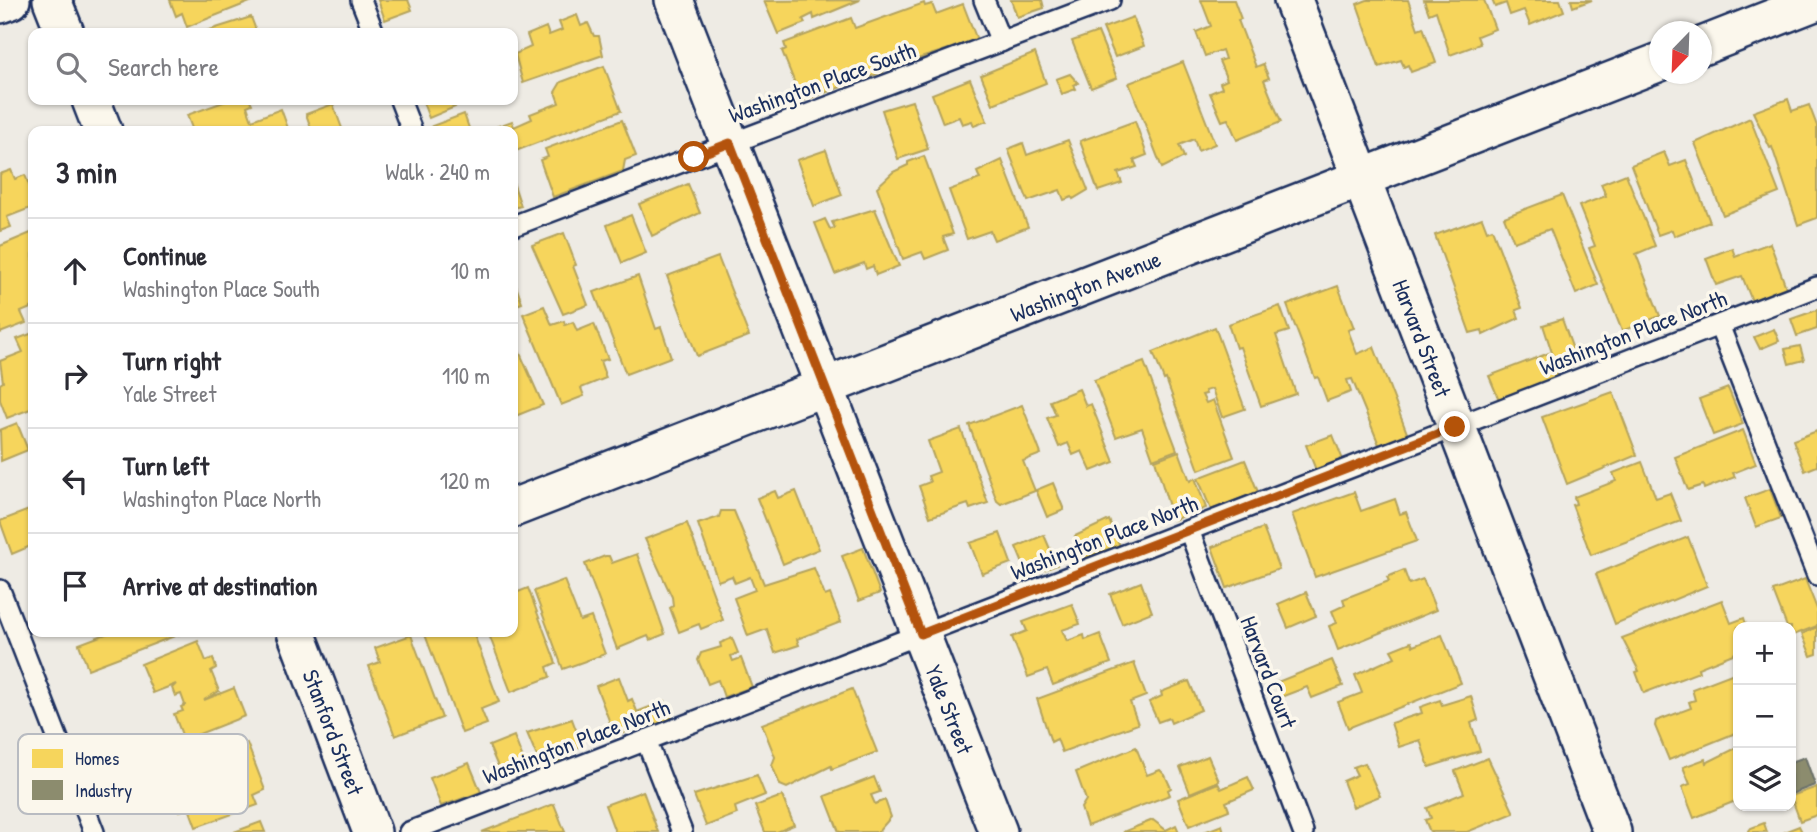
<!DOCTYPE html>
<html lang="en">
<head>
<meta charset="utf-8">
<style>
	:root { --surface:#fff; --page:#f2f2f3; --text:#2b2b33; --muted:#7c7c81; --line:#e1e1e2 }
	body { margin:0; font-family:"Patrick Hand",sans-serif; background:var(--page); color:var(--text) }
	.controls { position:absolute; right:21px; bottom:21px; display:grid; overflow:hidden; border-radius:14px; box-shadow:0 2px 5px #0004 }
	.controls button { width:63px; height:63px; display:grid; place-items:center; padding:0; border:0; border-bottom:2px solid var(--line); background:var(--surface); color:var(--text); font:35px sans-serif }
	.compass { position:absolute; left:1649px; top:21px; width:63px; height:63px; border-radius:50%; background:var(--surface); box-shadow:0 2px 5px #0004; rotate:203deg }
	.stop { position:absolute; width:21px; height:21px; margin:-16px; border:5px solid #b45309; border-radius:50%; background:#fff }
	.stop.end { background:#b45309; border-color:#fff; box-shadow:0 2px 7px #0008 }
	.list { margin:0; padding:0; list-style:none }
	h2 { display:flex; justify-content:space-between; align-items:center; height:91px; margin:0; padding:0 28px; font-size:30px }
	h2 small { font-size:23px; font-weight:400; color:var(--muted) }
	.list li { display:grid; grid-template-columns:46px 1fr auto; gap:21px; align-items:center; box-sizing:border-box; height:105px; padding:0 28px; border-top:2px solid var(--line) }
	.list b { display:block; font-size:26px; white-space:nowrap }
	.list p { margin:0; font-size:23px; white-space:nowrap; color:var(--muted) }
	.list em { font-size:23px; font-style:normal; color:var(--muted) }
	.icon { flex:none; width:38px; height:38px; fill:none; stroke:currentColor; stroke-width:2; stroke-linecap:round; stroke-linejoin:round }
	.map { position:relative; flex:none; width:1817px; height:832px; overflow:hidden }
	.search { position:absolute; background:var(--surface); box-shadow:0 2px 5px #0004; left:28px; top:28px; width:490px; height:77px; display:flex; align-items:center; gap:18px; box-sizing:border-box; padding:0 24px; border-radius:14px; color:var(--muted); font-size:26px }
	.panel { position:absolute; background:var(--surface); box-shadow:0 2px 5px #0004; left:28px; top:126px; width:490px; height:511px; border-radius:14px }
	.map>svg:first-child { display:block }
	.homes { fill:#f6d55c; stroke:#b4a35d; stroke-width:2 }
	.industry { fill:#8c8c6e; stroke:#6a7069; stroke-width:2 }
	.lines { fill:none; stroke-linecap:round; stroke-linejoin:round }
	.lane-casing { stroke:#1b2f5e; stroke-width:24 }
	.street-casing { stroke:#1b2f5e; stroke-width:42 }
	.lane { stroke:#fbf7ec; stroke-width:19 }
	.street { stroke:#fbf7ec; stroke-width:37 }
	.route { stroke:#b45309; stroke-width:9 }
	.labels { text-anchor:middle; dominant-baseline:central; stroke-width:7; stroke-linejoin:round; paint-order:stroke }
	.street-label { font-size:23px; fill:#1b2f5e; stroke:#fbf7ec }
	.key { fill:#fbf7ec; stroke:#b8bbc1; stroke-width:2 }
	.key-label { font-size:19px; fill:#1b2f5e }
</style>
</head>
<body>
<div class="map">
<svg width="1817" height="832" viewBox="0 0 1817 832">
	<rect width="100%" height="100%" fill="#eeebe4"/>
	<filter id="ink" filterUnits="userSpaceOnUse"><feTurbulence type="fractalNoise" baseFrequency=".0143" numOctaves="2"/><feDisplacementMap in="SourceGraphic" scale="14" xChannelSelector="R" yChannelSelector="G"/><feConvolveMatrix kernelMatrix="1 2 1 2 8 2 1 2 1" color-interpolation-filters="sRGB"/></filter>
	<g filter="url(#ink)">
		<g class="homes">
			<polygon points="170,0 255,0 187,27 182,13 176,16"/>
			<polygon points="378,0 408,0 412,10 385,20"/>
			<polygon points="860,0 814,19 813,14 803,19 805,23 778,34 764,1"/>
			<polygon points="1011,0 1042,0 1044,8 1017,17"/>
			<polygon points="1201,0 1234,0 1241,19 1238,20 1256,67 1263,64 1269,78 1264,80 1281,122 1237,140 1228,119 1222,121 1210,93 1222,88 1220,83 1227,80 1219,61 1225,59 1222,50 1205,56 1196,32 1211,26"/>
			<polygon points="1367,0 1408,0 1418,29 1423,27 1436,63 1411,72 1408,65 1404,67 1401,60 1379,67 1357,4"/>
			<polygon points="1424,0 1484,0 1495,29 1477,36 1480,44 1450,55 1436,11 1429,14"/>
			<polygon points="1492,0 1560,0 1564,11 1530,25 1524,10 1510,15 1506,3 1495,7"/>
			<polygon points="1571,0 1592,0 1573,7"/>
			<polygon points="924,3 925,6 932,4 936,14 963,4 977,40 905,63 904,59 881,68 883,72 802,101 782,51 786,49 784,43 851,18 855,28"/>
			<polygon points="577,15 581,26 588,23 594,36 599,36 603,55 523,83 515,54 531,47 527,35 546,27 549,35 562,30 559,22"/>
			<polygon points="251,17 257,33 200,33"/>
			<polygon points="1133,17 1144,46 1115,57 1103,28"/>
			<polygon points="1098,32 1117,78 1091,88 1072,41"/>
			<polygon points="1035,53 1046,83 993,104 981,75"/>
			<polygon points="1183,62 1215,144 1198,151 1194,139 1179,145 1184,157 1162,168 1129,83"/>
			<polygon points="604,66 621,111 513,152 513,131 485,131 512,121 514,127 532,119 530,114 559,103 555,92 561,82"/>
			<polygon points="1070,74 1078,83 1074,85 1076,89 1062,94 1056,79"/>
			<polygon points="970,79 987,121 974,126 972,121 962,124 959,117 943,123 932,94"/>
			<polygon points="1788,99 1792,111 1809,105 1817,126 1817,218 1798,225 1772,147 1770,148 1753,112"/>
			<polygon points="229,100 250,100 252,104 247,106 252,120 281,109 289,131 193,131 187,115"/>
			<polygon points="422,100 452,100 455,107 429,118"/>
			<polygon points="912,101 928,149 898,159 882,110"/>
			<polygon points="333,104 343,131 312,131 306,114"/>
			<polygon points="464,114 470,131 434,131 432,126"/>
			<polygon points="1750,118 1779,193 1723,215 1695,143"/>
			<polygon points="622,120 636,156 625,160 623,171 553,197 540,160 548,157 545,149"/>
			<polygon points="1135,121 1147,155 1134,160 1137,167 1118,173 1122,183 1098,191 1080,141"/>
			<polygon points="1068,140 1088,190 1073,199 1072,197 1064,200 1060,190 1028,201 1008,149 1023,143 1027,155"/>
			<polygon points="826,150 842,195 814,206 797,160"/>
			<polygon points="1664,152 1670,166 1686,160 1710,222 1674,236 1672,230 1658,235 1631,165"/>
			<polygon points="924,156 953,234 943,237 948,250 925,259 922,252 903,259 877,187 893,172 908,165 908,162"/>
			<polygon points="1002,160 1028,227 994,240 990,231 967,239 949,190 980,179 977,172"/>
			<polygon points="11,170 15,179 25,175 33,195 33,207 7,217 11,227 0,231 0,174"/>
			<polygon points="1626,174 1655,246 1636,254 1660,316 1622,331 1589,248 1595,246 1579,206 1606,196 1601,184"/>
			<polygon points="513,182 521,206 513,208"/>
			<polygon points="688,184 700,213 652,236 639,204"/>
			<polygon points="1562,195 1598,285 1576,294 1550,229 1514,242 1504,217"/>
			<polygon points="875,209 899,266 876,275 873,266 866,269 864,263 835,274 815,223 825,219 830,229 835,228 832,222"/>
			<polygon points="631,215 646,253 622,263 607,225"/>
			<polygon points="1482,218 1487,231 1492,229 1522,308 1516,310 1519,318 1483,335 1482,330 1470,333 1435,235"/>
			<polygon points="33,232 33,307 21,312 26,323 0,333 0,246"/>
			<polygon points="564,233 576,265 573,266 588,305 563,314 532,245"/>
			<polygon points="1770,243 1788,293 1754,306 1742,276 1716,285 1706,258 1732,248 1735,256"/>
			<polygon points="718,257 749,336 697,356 667,276"/>
			<polygon points="638,276 656,329 661,327 671,357 626,374 594,292"/>
			<polygon points="513,277 522,303 513,306"/>
			<polygon points="1338,286 1354,328 1348,330 1357,354 1374,347 1410,441 1382,452 1352,379 1347,380 1351,392 1327,401 1318,377 1315,378 1287,305"/>
			<polygon points="544,306 552,325 564,321 565,325 573,322 577,331 594,324 608,359 600,361 606,378 581,388 584,396 561,405 523,314"/>
			<polygon points="1280,306 1289,331 1276,335 1296,394 1261,406 1240,347 1236,348 1228,324"/>
			<polygon points="1817,310 1817,329 1797,336 1791,319"/>
			<polygon points="1562,319 1576,358 1556,365 1543,325"/>
			<polygon points="1215,327 1245,409 1222,417 1212,389 1205,391 1206,394 1202,395 1206,403 1213,400 1234,457 1199,470 1166,379 1164,380 1153,352"/>
			<polygon points="1774,329 1779,341 1760,349 1754,337"/>
			<polygon points="33,333 33,408 7,418 0,400 0,384 3,382 0,361 23,352 17,339"/>
			<polygon points="515,342 543,405 513,417 513,343"/>
			<polygon points="1800,346 1804,360 1789,364 1785,349"/>
			<polygon points="1549,353 1561,385 1502,407 1489,376"/>
			<polygon points="1144,362 1177,450 1153,459 1142,428 1116,437 1094,380"/>
			<polygon points="1728,388 1743,424 1713,435 1699,399"/>
			<polygon points="1079,389 1086,406 1091,404 1114,462 1091,471 1082,451 1073,455 1068,443 1059,447 1047,418 1056,415 1050,401"/>
			<polygon points="1613,392 1637,455 1567,484 1542,417"/>
			<polygon points="1022,405 1041,454 1023,461 1035,491 1001,504 997,501 969,425"/>
			<polygon points="17,423 28,450 1,461 0,430"/>
			<polygon points="961,429 988,503 970,509 968,504 930,517 919,486 930,482 928,476 939,472 928,441"/>
			<polygon points="1743,430 1756,464 1733,473 1735,477 1704,489 1703,485 1688,490 1675,457"/>
			<polygon points="1817,431 1817,466 1805,471 1793,440"/>
			<polygon points="1333,435 1343,460 1316,470 1306,445"/>
			<polygon points="1179,451 1190,481 1195,478 1206,508 1173,520 1155,460"/>
			<polygon points="1245,460 1258,492 1211,510 1198,478"/>
			<polygon points="1642,462 1656,498 1670,493 1681,521 1591,555 1572,505 1576,504 1574,497 1616,481 1613,473"/>
			<polygon points="1053,483 1064,510 1047,517 1036,490"/>
			<polygon points="1770,489 1781,518 1756,527 1745,498"/>
			<polygon points="775,491 778,498 796,491 819,549 783,564 757,498"/>
			<polygon points="1354,492 1361,511 1395,499 1400,514 1406,512 1417,541 1315,577 1292,514"/>
			<polygon points="29,510 33,519 33,545 12,554 0,521"/>
			<polygon points="721,511 734,511 764,584 814,568 825,596 830,594 841,622 797,639 799,645 775,653 767,629 748,636 734,598 755,590 750,577 735,583 732,576 718,581 698,524 719,517"/>
			<polygon points="1109,520 1123,553 1089,567 1075,536"/>
			<polygon points="687,523 723,620 701,629 699,624 679,632 670,608 673,606 672,597 645,539"/>
			<polygon points="1263,528 1279,569 1227,588 1212,547"/>
			<polygon points="1000,533 1011,563 982,574 970,543"/>
			<polygon points="1044,535 1057,565 1028,576 1016,547"/>
			<polygon points="1688,537 1707,586 1615,624 1596,574"/>
			<polygon points="863,548 880,593 859,601 842,556"/>
			<polygon points="637,554 665,634 650,640 648,636 617,649 585,564 605,556 609,556 612,563"/>
			<polygon points="1404,570 1409,584 1423,579 1436,610 1338,650 1329,626 1337,623 1332,611 1345,605 1343,599 1389,581 1387,577"/>
			<polygon points="1805,579 1817,609 1817,626 1791,636 1791,627 1787,627 1773,591"/>
			<polygon points="564,580 580,621 591,617 605,654 563,669 534,591"/>
			<polygon points="1141,582 1152,612 1122,624 1110,594"/>
			<polygon points="528,588 556,663 547,667 550,677 511,692 488,632 513,632 513,594"/>
			<polygon points="1306,592 1316,616 1288,628 1278,604"/>
			<polygon points="1722,600 1731,623 1744,618 1747,627 1738,627 1738,652 1698,668 1699,672 1644,693 1636,672 1639,671 1622,638"/>
			<polygon points="1072,604 1080,624 1062,630 1067,641 1084,635 1085,640 1100,634 1111,663 1053,685 1047,670 1028,677 1012,637 1027,631 1023,622"/>
			<polygon points="1817,627 1817,654 1811,656 1802,634"/>
			<polygon points="111,632 185,632 88,669 79,644"/>
			<polygon points="424,632 473,632 499,702 481,709 487,724 462,733"/>
			<polygon points="411,635 442,718 395,736 369,666 380,662 375,648"/>
			<polygon points="1442,635 1461,683 1348,728 1338,702 1362,693 1355,675 1395,657 1391,650 1411,642 1413,646"/>
			<polygon points="732,638 738,653 731,656 733,661 741,658 752,687 724,697 718,680 708,684 698,660 701,653 721,647 720,643"/>
			<polygon points="198,641 206,661 213,658 216,668 211,671 219,691 204,700 234,688 245,716 184,740 174,714 183,711 181,707 185,705 181,694 175,696 172,688 176,684 153,693 141,664"/>
			<polygon points="1332,660 1343,686 1312,698 1307,687 1281,697 1275,683"/>
			<polygon points="1134,663 1146,696 1130,702 1138,724 1062,752 1057,739 1051,742 1037,699"/>
			<polygon points="1734,673 1738,683 1738,732 1669,760 1655,726 1656,721 1691,708 1689,702 1695,700 1692,689"/>
			<polygon points="619,677 628,701 632,699 643,726 615,736 596,686"/>
			<polygon points="1189,681 1201,710 1171,723 1169,718 1158,722 1149,702 1162,696 1161,692"/>
			<polygon points="852,689 877,752 832,769 831,766 787,788 780,785 772,765 775,757 762,724"/>
			<polygon points="1471,696 1478,720 1471,723 1480,751 1429,767 1420,740 1399,747 1391,723 1422,713 1420,707 1440,700 1442,705"/>
			<polygon points="665,701 674,722 647,733 639,711"/>
			<polygon points="572,719 582,746 559,755 562,763 543,771 527,733"/>
			<polygon points="514,736 526,767 502,776 489,746"/>
			<polygon points="247,743 265,790 254,795 258,805 196,827 189,808 180,811 168,779 197,767 199,772 224,762 221,753"/>
			<polygon points="1136,747 1147,775 1160,770 1165,775 1171,788 1168,790 1170,795 1087,826 1081,808 1086,800 1076,772"/>
			<polygon points="1738,747 1738,800 1694,818 1682,787 1690,784 1683,767 1705,759 1706,763"/>
			<polygon points="1208,756 1219,781 1190,793 1180,767"/>
			<polygon points="1488,758 1514,813 1467,832 1430,832 1425,820 1431,818 1427,808 1464,793 1455,771"/>
			<polygon points="469,763 481,792 441,806 430,778"/>
			<polygon points="1365,763 1380,796 1353,807 1343,781 1357,775 1353,767"/>
			<polygon points="757,775 765,795 735,807 737,814 706,826 694,795"/>
			<polygon points="874,777 880,792 871,795 875,804 885,800 891,817 878,832 839,832 825,796"/>
			<polygon points="1248,777 1254,790 1226,802 1229,810 1189,826 1178,799 1218,783 1221,789"/>
			<polygon points="1817,787 1817,815 1800,821 1791,796"/>
			<polygon points="643,791 658,832 615,832 605,805"/>
			<polygon points="782,796 794,825 777,832 765,832 755,806"/>
			<polygon points="554,804 565,832 482,832"/>
			<polygon points="1153,820 1166,830 1176,825 1179,832 1123,832"/>
			<polygon points="261,822 265,832 234,832"/>
			<polygon points="1764,823 1767,832 1748,832 1751,828"/>
			<polygon points="1222,825 1224,832 1204,832"/>
			<polygon points="1799,826 1802,832 1784,832"/>
		</g>
		<polygon class="industry" points="1805,757 1815,785 1791,794 1791,762"/>
		<g class="lines">
			<g class="lane-casing">
				<g id="lane">
					<polyline points="361,0 374,33"/>
					<polyline points="984,0 1001,42"/>
					<polyline points="400,100 412,131"/>
					<polyline points="513,226 1110,0"/>
					<polyline points="1719,325 1817,575"/>
					<polyline points="1189,530 1303,832"/>
					<polyline points="0,590 94,832"/>
					<polyline points="646,740 682,832"/>
					<polyline points="409,832 1817,287"/>
				</g>
			</g>
			<g class="street-casing">
				<g id="street">
					<polyline points="52,0 65,33"/>
					<path id="s1" d="M674,0L998,832"/>
					<path id="s2" d="M1293,0L1612,832"/>
					<polyline points="0,4 11,0"/>
					<polyline points="1702,46 1817,1"/>
					<polyline points="91,100 103,131"/>
					<path id="s3" d="M513,508L1660,62"/>
					<path id="s4" d="M296,632L372,832"/>
				</g>
			</g>
			<use href="#lane" class="lane"/>
			<use href="#street" class="street"/>
		</g>
	</g>
	<g class="lines" filter="url(#ink)">
		<polyline class="route" points="694,157 730,143 921,634 1455,427"/>
	</g>
	<g class="labels">
		<g class="street-label">
			<text transform="translate(822 82) rotate(-20)">Washington Place South</text>
			<text stroke="none"><textPath href="#s3" startOffset="614">Washington Avenue</textPath></text>
			<text transform="translate(1633 332) rotate(-21)">Washington Place North</text>
			<text stroke="none"><textPath href="#s2" startOffset="362">Harvard Street</textPath></text>
			<text transform="translate(1104 537) rotate(-21)">Washington Place North</text>
			<text transform="translate(1269 672) rotate(69)">Harvard Court</text>
			<text stroke="none"><textPath href="#s1" startOffset="761">Yale Street</textPath></text>
			<text stroke="none"><textPath href="#s4" startOffset="107">Stanford Street</textPath></text>
			<text transform="translate(576 741) rotate(-21)">Washington Place North</text>
		</g>
	</g>
	<rect x="18" y="734" width="230" height="80" rx="10" class="key"/>
	<rect x="32" y="749" width="31" height="19" fill="#f6d55c"/>
	<rect x="32" y="780" width="31" height="20" fill="#8c8c6e"/>
	<g class="key-label">
		<text x="75" y="765">Homes</text>
		<text x="75" y="797">Industry</text>
	</g>
</svg>
<div class="controls">
<button>+</button>
<button>−</button>
<button><svg class="icon" aria-label="layers" viewBox="0 0 24 24"><path d="M12 4l9 5-9 5-9-5zM3 14l9 5 9-5"/></svg></button>
</div>
<svg class="compass" viewBox="-18 -18 36 36"><path d="M0-13l5 13h-10z" fill="#e53935"/><path d="M0 13l5-13h-10z" fill="#7c7c81"/></svg>
<div class="stop" style="left:694px;top:157px"></div>
<div class="stop end" style="left:1455px;top:427px"></div>
<div class="search"><svg class="icon" aria-label="search" viewBox="0 0 24 24"><circle cx="10" cy="10" r="6"/><path d="M15 15l6 6"/></svg>Search here</div>
<section class="panel">
<h2>3 min<small>Walk · 240 m</small></h2>
<ul class="list">
<li><svg class="icon" aria-label="ahead" viewBox="0 0 24 24"><path d="M12 20V5M6 11l6-6 6 6"/></svg><div><b>Continue</b><p>Washington Place South</p></div><em>10 m</em></li>
<li><svg class="icon" aria-label="right" viewBox="0 0 24 24"><path d="M7 20v-9h11M14 6l5 5-5 5"/></svg><div><b>Turn right</b><p>Yale Street</p></div><em>110 m</em></li>
<li><svg class="icon" aria-label="left" viewBox="0 0 24 24"><path d="M17 20v-9H6M10 6l-5 5 5 5"/></svg><div><b>Turn left</b><p>Washington Place North</p></div><em>120 m</em></li>
<li><svg class="icon" aria-label="arrive" viewBox="0 0 24 24"><path d="M6 21V4h12l-3 4 3 4H6"/></svg><div><b>Arrive at destination</b></div></li>
</ul>
</section>
</div>
</body>
</html>
